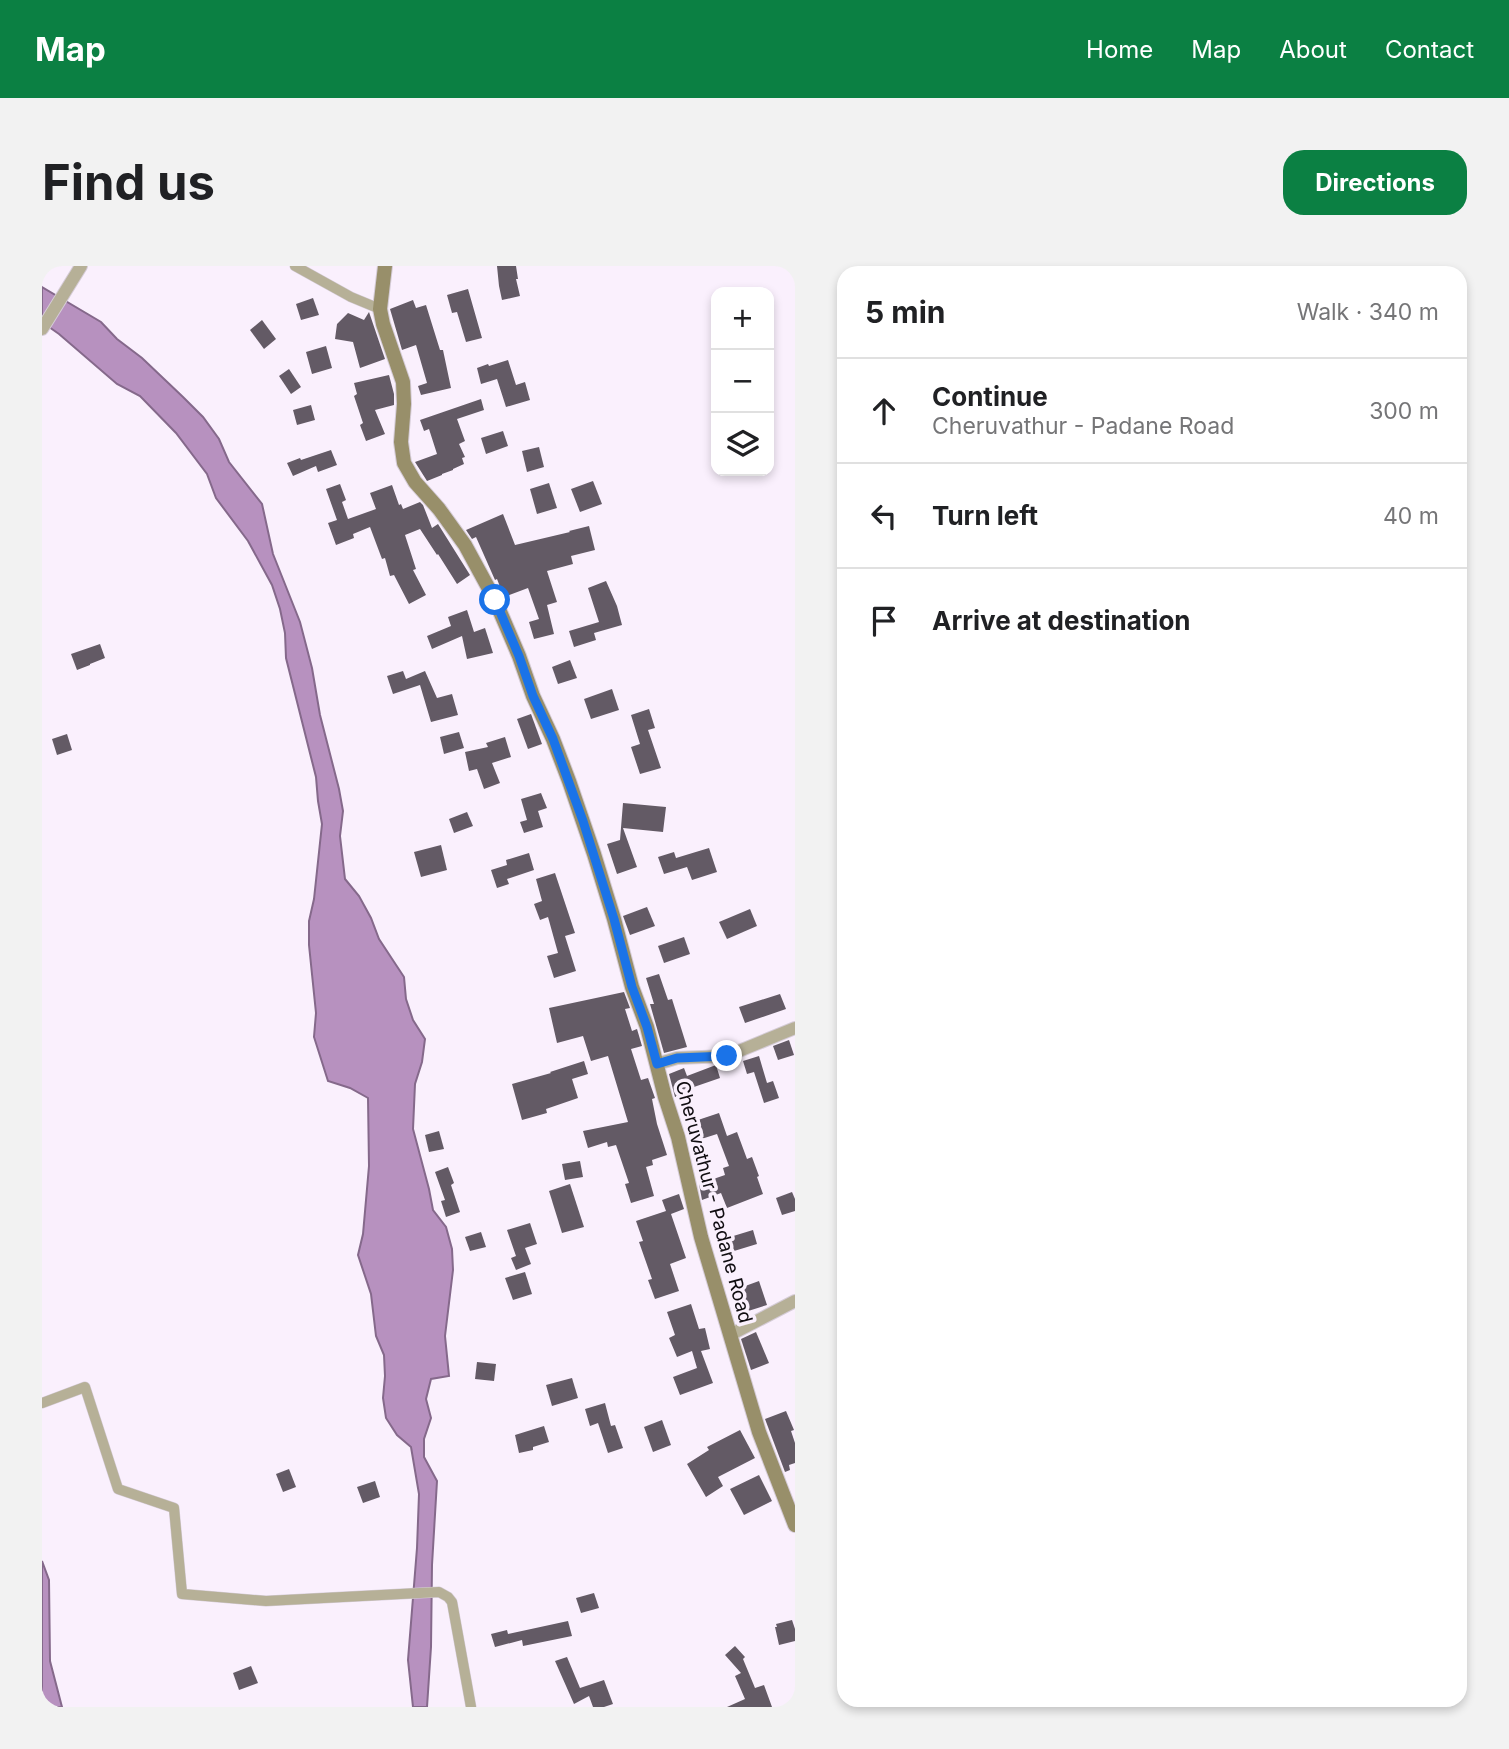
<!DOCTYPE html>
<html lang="en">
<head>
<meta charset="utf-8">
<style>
	:root { --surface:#fff; --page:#f2f2f2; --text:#202124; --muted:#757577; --line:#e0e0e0; --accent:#0b8043 }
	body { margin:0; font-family:Inter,sans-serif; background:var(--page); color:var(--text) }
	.controls { position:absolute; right:21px; top:21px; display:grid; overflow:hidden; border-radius:14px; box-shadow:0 4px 10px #0003 }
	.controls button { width:63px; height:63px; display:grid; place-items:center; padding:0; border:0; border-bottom:2px solid var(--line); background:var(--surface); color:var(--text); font:35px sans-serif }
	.stop { position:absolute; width:21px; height:21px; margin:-16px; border:5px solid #1a73e8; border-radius:50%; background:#fff }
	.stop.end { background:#1a73e8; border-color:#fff; box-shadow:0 2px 7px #0008 }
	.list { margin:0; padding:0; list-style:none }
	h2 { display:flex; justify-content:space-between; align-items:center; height:91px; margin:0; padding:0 28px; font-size:30px }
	h2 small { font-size:23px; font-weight:400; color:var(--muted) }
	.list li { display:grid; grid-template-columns:46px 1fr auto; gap:21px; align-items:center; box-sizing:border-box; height:105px; padding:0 28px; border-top:2px solid var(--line) }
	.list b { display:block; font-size:26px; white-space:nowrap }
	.list p { margin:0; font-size:23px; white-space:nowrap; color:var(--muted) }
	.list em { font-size:23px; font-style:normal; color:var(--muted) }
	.icon { flex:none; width:38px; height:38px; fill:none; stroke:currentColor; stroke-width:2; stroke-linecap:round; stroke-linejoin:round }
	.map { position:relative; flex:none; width:753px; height:1441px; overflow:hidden; border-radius:21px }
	header { display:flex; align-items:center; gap:42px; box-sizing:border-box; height:98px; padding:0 35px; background:var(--accent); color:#fff }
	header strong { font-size:33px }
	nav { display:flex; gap:38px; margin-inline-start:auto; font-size:24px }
	.intro { display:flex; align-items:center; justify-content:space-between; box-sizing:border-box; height:168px; padding:0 42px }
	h1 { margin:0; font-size:49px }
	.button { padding:18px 32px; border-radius:21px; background:var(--accent); color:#fff; font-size:24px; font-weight:700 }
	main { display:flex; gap:42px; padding:0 42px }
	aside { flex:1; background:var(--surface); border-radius:21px; box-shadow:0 4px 10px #0003 }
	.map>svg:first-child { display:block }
	.water { fill:#b791bf; stroke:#85698b; stroke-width:2 }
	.building { fill:#635a65 }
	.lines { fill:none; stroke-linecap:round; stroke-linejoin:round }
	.minor-casing { stroke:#d5ccd7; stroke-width:11 }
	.tertiary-casing { stroke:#d5ccd7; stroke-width:14 }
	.secondary-casing { stroke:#d5ccd7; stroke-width:16 }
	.minor { stroke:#b6b097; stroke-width:10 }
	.tertiary { stroke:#b6b097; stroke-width:12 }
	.secondary { stroke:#988f6a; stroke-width:14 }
	.route { stroke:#1a73e8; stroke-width:9 }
	.labels { text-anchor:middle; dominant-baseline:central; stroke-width:7; stroke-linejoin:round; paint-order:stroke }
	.street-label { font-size:19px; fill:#100d11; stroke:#faf0fd }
</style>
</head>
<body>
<header>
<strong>Map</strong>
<nav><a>Home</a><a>Map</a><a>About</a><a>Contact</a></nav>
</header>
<div class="intro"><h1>Find us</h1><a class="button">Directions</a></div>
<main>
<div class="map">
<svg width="753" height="1441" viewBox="0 0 753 1441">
	<rect width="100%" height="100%" fill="#faf0fd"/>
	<g class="water">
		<polygon points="0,21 59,56 75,73 100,92 141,131 161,151 177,173 187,196 220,238 231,288 258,356 270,402 278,449 297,523 301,545 298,570 303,613 317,630 329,652 337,673 362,711 364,733 371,754 383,773 380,796 373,818 371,863 387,923 391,944 404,961 410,983 411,1004 403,1070 407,1110 389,1113 384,1133 389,1152 382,1173 382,1191 395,1215 390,1299 389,1381 385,1441 371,1441 366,1394 375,1282 377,1228 369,1181 355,1169 344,1152 341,1132 343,1110 342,1089 334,1070 329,1028 316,989 321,968 327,900 326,832 308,822 286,815 272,771 274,747 267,679 267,655 272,633 280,558 276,535 274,511 244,392 243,367 238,343 230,319 206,275 174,232 165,208 134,167 98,130 75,118 17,68 0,56"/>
		<polygon points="0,1295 7,1314 8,1395 20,1441 0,1441"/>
	</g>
	<g class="building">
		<polygon points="455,0 474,0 476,13 474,13 478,30 460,34 457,20"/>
		<polygon points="426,23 440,72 424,76 415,46 410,47 405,29"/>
		<polygon points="271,32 277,49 259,54 254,38"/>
		<polygon points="371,34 374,42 384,39 398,84 401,84 409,122 379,129 376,120 385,117 374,79 360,84 348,43"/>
		<polygon points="327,46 343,93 318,102 311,76 293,73 295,58 306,47 322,54"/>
		<polygon points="220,54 234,73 222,83 208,64"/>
		<polygon points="284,80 290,102 270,108 264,86"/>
		<polygon points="466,94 474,119 483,116 488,134 464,141 455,113 439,118 435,102 446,98 447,100"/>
		<polygon points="247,103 259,121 249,128 237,110"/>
		<polygon points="347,109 352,128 352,139 333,144 343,168 324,175 318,159 321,157 312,130 315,128 312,117"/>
		<polygon points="439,133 442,144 415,153 423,175 417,178 423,191 420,192 422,198 411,203 411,204 400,208 400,209 385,215 373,196 395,188 387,163 382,165 378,154"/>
		<polygon points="269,139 273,154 255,159 251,144"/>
		<polygon points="461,165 466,180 444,188 439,172"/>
		<polygon points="497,181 502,201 485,206 480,185"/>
		<polygon points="289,184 295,199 276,206 274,200 251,210 245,197 258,192 259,194"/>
		<polygon points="551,215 560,238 538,246 529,223"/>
		<polygon points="507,217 515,242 495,248 488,223"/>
		<polygon points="298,218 304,234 300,236 306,253 334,243 328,227 350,219 357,239 359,238 361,243 378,236 381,239 390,262 396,258 428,309 415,318 396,288 395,289 378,263 363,269 374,303 371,304 384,329 367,338 352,309 348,310 343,292 340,293 328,261 311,268 312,272 294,279 286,257 295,254 284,223"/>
		<polygon points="461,248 473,279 528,266 527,265 547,260 553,284 529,290 531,298 505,305 515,336 505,339 512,368 492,373 487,356 497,353 486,322 462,331 455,313 453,314 434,271 430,273 424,264"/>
		<polygon points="564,315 575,340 580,359 552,367 554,374 532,381 527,365 557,356 546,322"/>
		<polygon points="425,344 432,366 443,362 451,387 425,393 420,370 390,383 385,370 409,360 406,351"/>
		<polygon points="58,378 63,392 48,398 48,399 35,404 29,388"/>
		<polygon points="528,394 535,412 516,418 510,401"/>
		<polygon points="361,405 364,413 383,405 395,432 410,428 416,449 389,456 378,419 351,428 345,410"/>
		<polygon points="570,423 577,444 549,453 542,433"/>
		<polygon points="607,443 613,462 606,464 619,502 598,508 589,481 598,478 589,449"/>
		<polygon points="489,448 500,478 486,483 475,453"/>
		<polygon points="417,466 422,482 402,488 398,471"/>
		<polygon points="25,468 30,484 15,489 10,473"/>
		<polygon points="463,471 469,491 450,497 458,517 442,523 435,503 427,505 423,486 446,481 444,477"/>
		<polygon points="499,527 505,542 496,545 501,561 482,567 478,556 485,554 479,533"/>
		<polygon points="581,537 624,541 621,566 581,562 595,601 575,608 565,578 578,574"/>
		<polygon points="425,546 431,560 412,567 407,553"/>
		<polygon points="399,579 405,604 379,611 372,586"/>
		<polygon points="667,582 675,606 650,614 645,601 622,608 616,591 632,586 634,592"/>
		<polygon points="487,587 492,604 465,613 467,618 455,622 449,604 465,599 464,594"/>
		<polygon points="513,607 533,667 523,670 534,705 512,712 505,690 516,687 506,651 498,654 492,638 500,635 494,613"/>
		<polygon points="605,641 613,660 588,669 581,650"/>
		<polygon points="708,643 715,660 685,673 677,656"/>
		<polygon points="642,671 648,688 622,697 616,680"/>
		<polygon points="617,708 626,734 630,733 645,781 622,787 608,738 612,738 604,712"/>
		<polygon points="582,726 588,742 583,743 590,765 595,763 600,780 589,783 599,814 606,812 613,832 610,833 615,858 625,889 610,894 611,899 604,901 612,930 589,937 583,918 587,917 574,879 566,881 565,876 546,882 541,865 586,856 566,790 549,795 541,770 515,777 507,742"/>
		<polygon points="738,728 744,743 703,757 697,741"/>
		<polygon points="747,774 752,789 736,794 731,780"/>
		<polygon points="717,790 725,817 731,815 737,832 722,837 712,806 705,808 701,795"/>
		<polygon points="542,795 546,808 530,813 536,832 504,843 505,847 480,854 470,818 509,807 508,806"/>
		<polygon points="674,799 678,812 649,822 650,826 633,831 627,808 642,802 645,810"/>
		<polygon points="677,847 685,870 695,866 705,893 710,891 717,910 715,911 721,928 685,942 679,927 660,934 657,918 683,909 681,902 687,900 675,868 653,875 647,857"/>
		<polygon points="397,865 402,883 387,886 383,869"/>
		<polygon points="538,895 541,911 523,914 520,898"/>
		<polygon points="406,901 412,917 409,919 418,946 404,951 399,935 403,934 393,906"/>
		<polygon points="528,918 542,961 520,967 507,925"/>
		<polygon points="750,926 753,933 753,945 740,949 734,932"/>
		<polygon points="637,928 642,943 629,948 644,992 628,998 637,1025 613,1033 606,1014 610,1013 597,976 601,975 594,955 624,945 620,934"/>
		<polygon points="488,957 495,978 483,982 489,998 474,1004 469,992 474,990 465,964"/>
		<polygon points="711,964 715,978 692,985 688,971"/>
		<polygon points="439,966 444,981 428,985 423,971"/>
		<polygon points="483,1006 490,1028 471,1034 463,1012"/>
		<polygon points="717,1015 725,1039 703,1046 695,1023"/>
		<polygon points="649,1038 657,1063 663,1062 668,1083 659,1085 671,1117 638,1129 631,1111 655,1102 650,1085 635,1091 627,1072 633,1069 625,1046"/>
		<polygon points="714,1066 727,1097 709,1104 699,1073"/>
		<polygon points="435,1096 454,1098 452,1115 433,1113"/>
		<polygon points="530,1112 536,1132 510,1140 504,1119"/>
		<polygon points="563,1137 569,1160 573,1159 581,1182 566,1187 556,1157 548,1160 543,1143"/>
		<polygon points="744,1145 752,1164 749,1165 753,1177 753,1197 747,1199 748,1204 743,1206 723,1153"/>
		<polygon points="620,1154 629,1179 611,1186 602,1161"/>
		<polygon points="502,1160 507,1176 491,1181 491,1184 477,1187 473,1169"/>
		<polygon points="698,1164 713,1192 676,1211 681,1220 664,1231 645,1198 667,1184 665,1181"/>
		<polygon points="247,1203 254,1221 241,1226 234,1208"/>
		<polygon points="717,1209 730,1235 702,1249 688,1223"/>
		<polygon points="333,1215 338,1231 321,1237 315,1221"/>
		<polygon points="552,1327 557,1342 539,1347 534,1332"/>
		<polygon points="750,1354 753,1363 753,1375 737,1379 733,1361 735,1361 734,1358"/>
		<polygon points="526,1355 530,1370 481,1380 480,1374 453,1381 449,1368 465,1364 466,1368"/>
		<polygon points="693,1380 703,1391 701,1393 713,1422 722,1419 730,1441 685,1441 703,1433 693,1410 699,1407 683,1389"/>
		<polygon points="525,1391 538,1422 562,1414 571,1438 562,1441 551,1441 547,1430 532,1438 513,1395"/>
		<polygon points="209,1400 216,1417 197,1424 191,1407"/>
	</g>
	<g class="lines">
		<g class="minor-casing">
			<g id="minor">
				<polyline points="253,0 309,31 338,43"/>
				<polyline points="0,1137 43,1121 76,1223 132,1242 140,1328 224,1335 397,1326 406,1331 410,1336 429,1441"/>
			</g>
		</g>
		<g class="tertiary-casing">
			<g id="tertiary">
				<polyline points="0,63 39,0"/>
				<polyline points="615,798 635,792 685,790 753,762"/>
				<polyline points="688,1069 753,1035"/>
			</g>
		</g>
		<g class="secondary-casing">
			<polyline id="secondary" points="343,0 338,43 341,58 361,116 362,138 359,176 362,197 373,216 397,243 423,279 453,334 477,390 491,430 511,473 527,515 552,588 572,653 590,721 605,761 623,831 636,871 659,971 717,1166 753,1259"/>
		</g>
		<use href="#minor" class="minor"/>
		<use href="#tertiary" class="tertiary"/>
		<use href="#secondary" class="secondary"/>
	</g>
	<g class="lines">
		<polyline class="route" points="453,334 477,390 491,430 511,473 541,555 572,653 590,721 605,761 615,798 635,792 685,790"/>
	</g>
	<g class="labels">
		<g class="street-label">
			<text transform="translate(672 936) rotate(75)">Cheruvathur - Padane Road</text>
		</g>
	</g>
</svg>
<div class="controls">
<button>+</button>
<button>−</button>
<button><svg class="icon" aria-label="layers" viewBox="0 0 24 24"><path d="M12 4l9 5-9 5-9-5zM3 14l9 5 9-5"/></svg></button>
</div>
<div class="stop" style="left:453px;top:334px"></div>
<div class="stop end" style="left:685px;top:790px"></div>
</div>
<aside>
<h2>5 min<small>Walk · 340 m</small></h2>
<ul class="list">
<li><svg class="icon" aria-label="ahead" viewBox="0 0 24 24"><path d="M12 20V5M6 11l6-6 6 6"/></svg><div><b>Continue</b><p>Cheruvathur - Padane Road</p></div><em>300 m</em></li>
<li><svg class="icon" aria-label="left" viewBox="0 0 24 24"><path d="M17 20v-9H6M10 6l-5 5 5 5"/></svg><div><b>Turn left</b></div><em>40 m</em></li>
<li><svg class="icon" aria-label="arrive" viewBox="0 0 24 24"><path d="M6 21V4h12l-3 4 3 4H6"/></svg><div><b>Arrive at destination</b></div></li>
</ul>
</aside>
</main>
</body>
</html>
